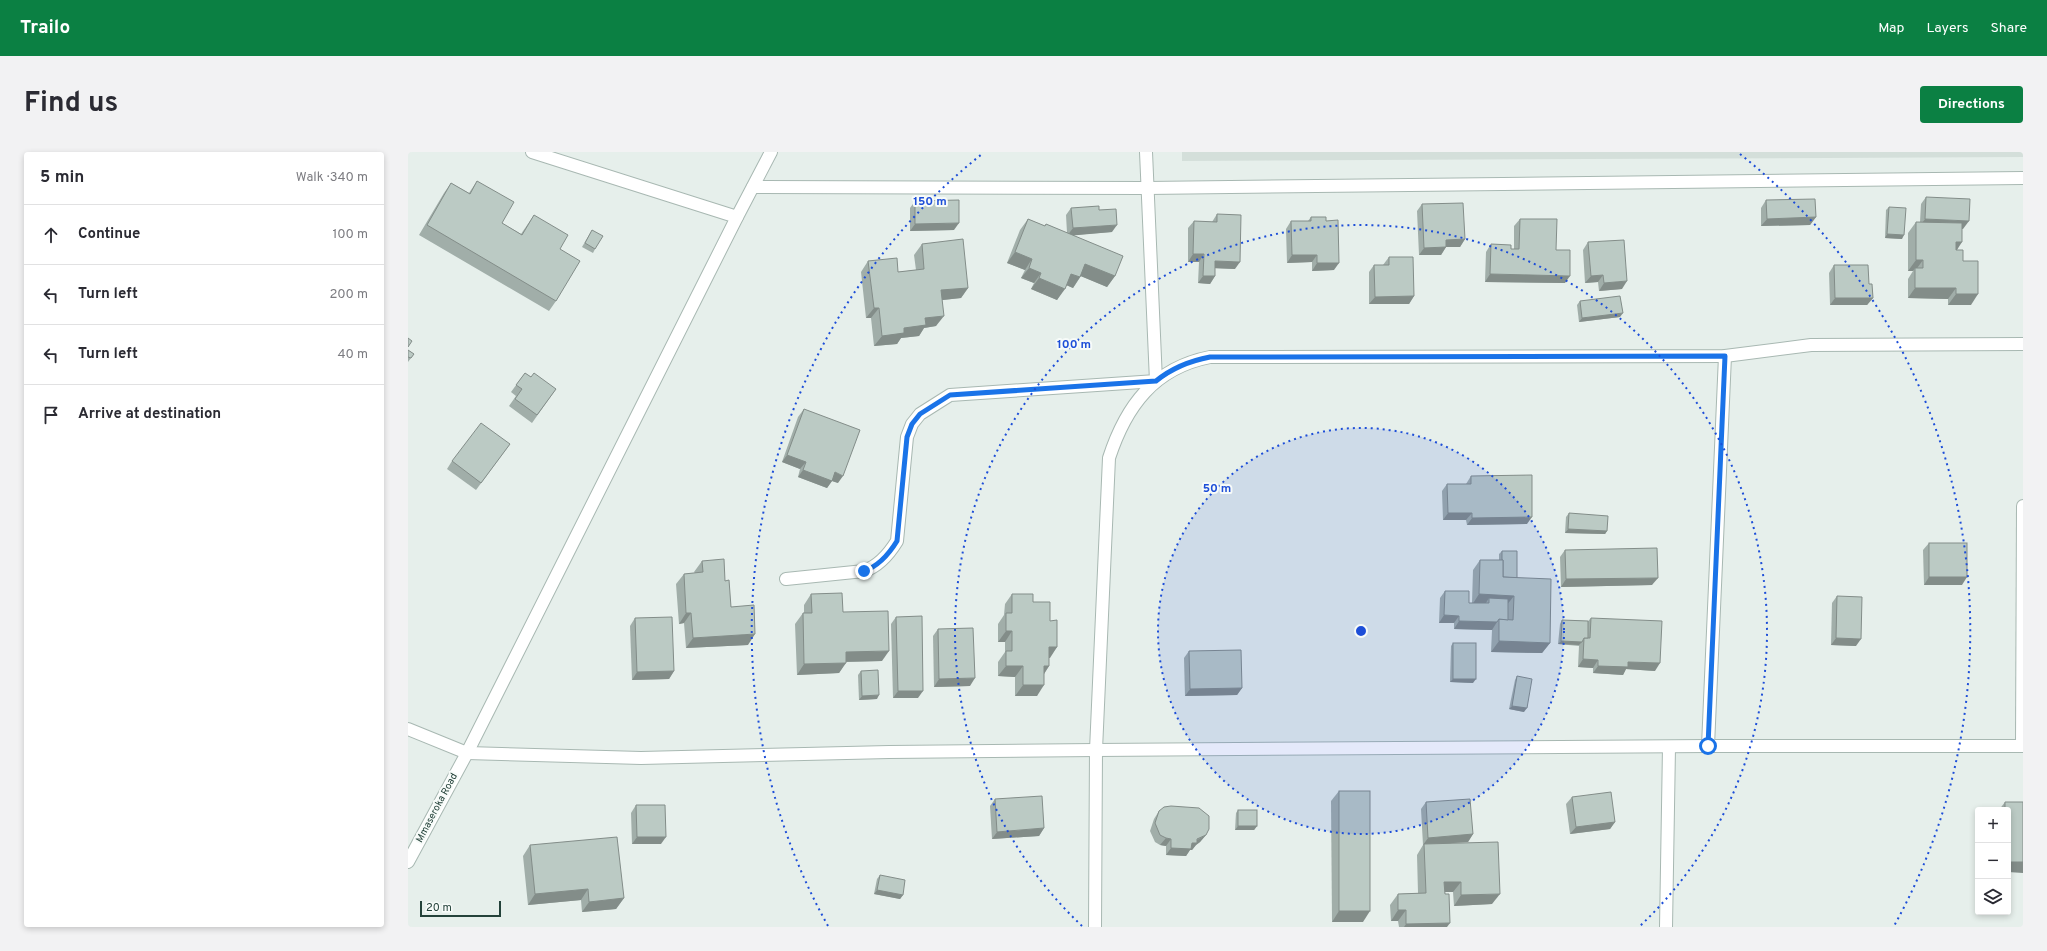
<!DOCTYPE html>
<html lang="en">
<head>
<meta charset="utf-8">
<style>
	:root { --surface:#fff; --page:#f2f2f3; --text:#2b2b33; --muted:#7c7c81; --line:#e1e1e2; --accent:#0b8043 }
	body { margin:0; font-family:Overpass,sans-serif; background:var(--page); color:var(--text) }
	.controls { position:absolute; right:12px; bottom:12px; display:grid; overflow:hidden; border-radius:4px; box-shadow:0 2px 6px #0003 }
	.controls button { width:36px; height:36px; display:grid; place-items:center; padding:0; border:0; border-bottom:1px solid var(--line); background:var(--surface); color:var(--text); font:20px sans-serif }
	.scale { position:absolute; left:12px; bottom:10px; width:81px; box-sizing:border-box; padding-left:4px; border:2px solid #24423a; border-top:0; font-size:11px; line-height:14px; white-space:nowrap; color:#24423a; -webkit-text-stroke:3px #f7fbf9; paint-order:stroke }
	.stop { position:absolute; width:12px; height:12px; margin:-9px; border:3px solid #1a73e8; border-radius:50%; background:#fff }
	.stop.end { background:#1a73e8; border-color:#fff; box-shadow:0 1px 4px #0008 }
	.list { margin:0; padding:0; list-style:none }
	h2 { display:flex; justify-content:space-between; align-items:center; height:52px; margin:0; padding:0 16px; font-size:17px }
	h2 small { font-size:13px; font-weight:400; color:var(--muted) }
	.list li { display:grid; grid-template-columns:26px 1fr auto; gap:12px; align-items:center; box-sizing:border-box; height:60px; padding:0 16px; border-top:1px solid var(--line) }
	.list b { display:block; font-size:15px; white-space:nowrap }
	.list em { font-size:13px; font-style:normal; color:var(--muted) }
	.icon { flex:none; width:22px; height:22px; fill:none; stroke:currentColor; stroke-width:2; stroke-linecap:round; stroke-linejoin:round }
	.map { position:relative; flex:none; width:1615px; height:775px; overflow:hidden; border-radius:4px }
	header { display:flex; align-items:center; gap:24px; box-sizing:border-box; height:56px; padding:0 20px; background:var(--accent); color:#fff }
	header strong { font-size:19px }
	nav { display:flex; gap:22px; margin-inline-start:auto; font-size:14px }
	.intro { display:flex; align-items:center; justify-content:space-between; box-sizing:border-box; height:96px; padding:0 24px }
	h1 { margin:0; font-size:28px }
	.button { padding:10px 18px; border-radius:4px; background:var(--accent); color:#fff; font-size:14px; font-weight:700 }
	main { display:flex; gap:24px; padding:0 24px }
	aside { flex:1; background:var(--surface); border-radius:4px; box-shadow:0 2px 6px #0003 }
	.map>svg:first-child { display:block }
	.built { fill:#d4dfda }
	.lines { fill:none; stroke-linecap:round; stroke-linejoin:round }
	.minor-casing { stroke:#a8b8b2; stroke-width:14 }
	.minor { stroke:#fff; stroke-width:12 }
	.wall { fill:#a1aea9 }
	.shaded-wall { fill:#838d89 }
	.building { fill:#bbcac4; stroke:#838d89 }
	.route { stroke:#1a73e8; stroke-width:5 }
	.ring { fill:none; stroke:#1d4ed8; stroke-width:2; stroke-dasharray:2 4 }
	.labels { text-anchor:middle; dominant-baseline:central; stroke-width:4; stroke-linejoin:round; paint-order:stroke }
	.street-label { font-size:10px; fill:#24423a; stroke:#f7fbf9 }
	.centre { fill:#1d4ed8; stroke:#f7fbf9; stroke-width:2 }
	.ring-label { font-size:12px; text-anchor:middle; font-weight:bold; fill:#1d4ed8; stroke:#f7fbf9; stroke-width:4; stroke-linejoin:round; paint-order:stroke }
</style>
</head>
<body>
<header>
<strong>Trailo</strong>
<nav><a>Map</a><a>Layers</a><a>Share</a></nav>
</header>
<div class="intro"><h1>Find us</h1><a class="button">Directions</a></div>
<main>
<aside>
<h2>5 min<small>Walk · 340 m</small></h2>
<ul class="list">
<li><svg class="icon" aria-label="ahead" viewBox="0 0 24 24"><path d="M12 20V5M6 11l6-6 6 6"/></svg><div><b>Continue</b></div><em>100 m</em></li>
<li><svg class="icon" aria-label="left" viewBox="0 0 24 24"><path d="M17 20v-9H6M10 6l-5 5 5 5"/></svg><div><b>Turn left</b></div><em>200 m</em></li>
<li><svg class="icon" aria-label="left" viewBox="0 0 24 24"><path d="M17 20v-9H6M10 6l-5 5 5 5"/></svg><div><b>Turn left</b></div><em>40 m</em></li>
<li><svg class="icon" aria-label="arrive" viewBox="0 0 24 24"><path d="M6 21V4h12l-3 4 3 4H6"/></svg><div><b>Arrive at destination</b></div></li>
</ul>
</aside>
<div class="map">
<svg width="1615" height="775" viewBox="0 0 1615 775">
	<rect width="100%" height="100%" fill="#e6efeb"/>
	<polygon class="built" points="774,0 1615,0 1615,5 774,9"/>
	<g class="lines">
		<g class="minor-casing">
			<g id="minor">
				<polyline points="124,0 329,65"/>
				<polyline points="345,35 739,36 1615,26"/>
				<path d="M378,427L456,419C471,414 481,402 489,389L499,285L504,272L512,262L542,243L748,229L738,0"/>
				<polyline points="0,577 59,601 233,606 481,600 688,598 1300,594 1615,594"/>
				<polyline points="1300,594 1317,204"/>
				<polyline points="1614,594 1615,354"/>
				<polyline points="0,710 59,601 329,65 363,0"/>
				<path d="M687,775L688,598L701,306C718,254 746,216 802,205L1317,204L1403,193L1615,192"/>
				<polyline points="1258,775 1261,595"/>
			</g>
		</g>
		<use href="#minor" class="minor"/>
	</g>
	<g class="wall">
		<polygon points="69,29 94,71 113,82 126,63 152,97 148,149 141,159 11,83 36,41 43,31 61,41"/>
		<polygon points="1518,45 1555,77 1554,77 1549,98 1555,109 1563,153 1540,153 1540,147 1500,146 1500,127 1505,119 1500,119 1500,81 1508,70 1512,70 1513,52"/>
		<polygon points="1358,48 1408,65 1402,73 1353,74 1353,56"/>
		<polygon points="507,49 546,78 502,79 502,56"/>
		<polygon points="1014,52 1057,87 1052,95 1038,95 1033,103 1011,103 1009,59"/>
		<polygon points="1481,55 1494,87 1477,86 1478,58"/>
		<polygon points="663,56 691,58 704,80 666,83 707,124 699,135 673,124 665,136 658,133 649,148 623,137 626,131 613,126 617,118 599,111 612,78 620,67 637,74 638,72 659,81 658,63"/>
		<polygon points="809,62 827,117 807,116 807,124 802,132 790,131 791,110 780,110 780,76 786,69 804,70"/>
		<polygon points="903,65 918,69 926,118 904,119 904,110 879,111 878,77 883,69 900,69"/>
		<polygon points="1112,67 1148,98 1157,131 1077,130 1078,100 1083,92 1103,97 1106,97 1106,74"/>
		<polygon points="184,78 187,97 185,101 174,95"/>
		<polygon points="1180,90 1214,137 1191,139 1190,130 1177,131 1175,98"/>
		<polygon points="514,92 560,136 553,146 534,148 528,174 516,176 511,184 493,186 489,192 466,194 463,166 458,166 453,120 460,109 490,120 508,118 506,103"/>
		<polygon points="981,105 1006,144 1001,152 961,152 961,120 966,113 975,113"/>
		<polygon points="1426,113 1461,132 1465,146 1459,153 1422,153 1421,121"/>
		<polygon points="1172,149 1212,165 1171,170 1169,153"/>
		<polygon points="0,198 6,202 0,210"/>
		<polygon points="117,221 123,225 148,237 124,271 101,254 108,244 103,240"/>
		<polygon points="396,257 430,331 424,329 419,336 390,325 392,317 374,310 390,265"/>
		<polygon points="102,292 68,338 39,317 44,309"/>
		<polygon points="1063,324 1119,372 1059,373 1058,368 1035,368 1034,339 1039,332 1058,332"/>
		<polygon points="1161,361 1199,379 1197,382 1157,381 1158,365"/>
		<polygon points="1521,391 1554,433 1516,433 1515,398"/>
		<polygon points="1157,398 1244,433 1153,435 1152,405"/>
		<polygon points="1094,399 1142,491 1134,501 1083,500 1084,478 1046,477 1046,471 1031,471 1032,446 1037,439 1061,451 1064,451 1065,418 1072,408 1091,408 1091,402"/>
		<polygon points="294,409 317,429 323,455 340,493 278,496 276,471 271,472 268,432 276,422 287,421 286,420"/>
		<polygon points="403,442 435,460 474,509 438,510 431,521 389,523 387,472 395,461 396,461 396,453"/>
		<polygon points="604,442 625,450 642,469 649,495 641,506 641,514 636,522 629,544 607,544 607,525 590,524 590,510 597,500 597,490 590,490 590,472 596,463 597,452"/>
		<polygon points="1429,444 1448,494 1423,493 1424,451"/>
		<polygon points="488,465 510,546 485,546 483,472"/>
		<polygon points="227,466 266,519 261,527 224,528 222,474"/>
		<polygon points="1183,466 1247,519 1218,517 1215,523 1185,521 1185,516 1170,515 1171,494 1150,492 1152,472 1154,468 1180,469"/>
		<polygon points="530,477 562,534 526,535 525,484"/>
		<polygon points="1045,491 1065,531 1042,530 1043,494"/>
		<polygon points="781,499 834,536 829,543 777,544 776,506"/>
		<polygon points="453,519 469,547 451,548 450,523"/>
		<polygon points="1109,524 1116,560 1101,557 1107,528"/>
		<polygon points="931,639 955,770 924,770 923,649"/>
		<polygon points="1164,645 1207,670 1202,677 1162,682 1158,652"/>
		<polygon points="587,647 636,676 631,684 584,687 582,654"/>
		<polygon points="1018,650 1065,682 1060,690 1043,691 1084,752 1046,754 1045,740 1037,740 1039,775 991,775 990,769 983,769 982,753 990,742 1010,741 1009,703 1015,693 1013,657"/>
		<polygon points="1597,650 1600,658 1591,658"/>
		<polygon points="228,653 253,692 224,692 223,661"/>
		<polygon points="830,658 849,674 846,678 827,678 828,661"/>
		<polygon points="751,659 798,683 792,690 788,693 784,698 782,698 778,704 758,703 758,694 752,693 747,690 742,679 746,667"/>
		<polygon points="122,693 216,746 208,757 174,760 173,748 120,753 115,704"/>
		<polygon points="472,723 495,743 492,747 466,742 469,727"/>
	</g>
	<g class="shaded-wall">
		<polygon points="1408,65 1402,73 1353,74 1359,67"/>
		<polygon points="1517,67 1561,69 1555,77 1512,74"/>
		<polygon points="551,71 546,78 502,79 507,72"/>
		<polygon points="709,73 704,80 659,84 665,76"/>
		<polygon points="1479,82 1496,83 1494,87 1477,86"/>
		<polygon points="1057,87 1052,95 1032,95 1038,88"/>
		<polygon points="1548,90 1554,90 1547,101"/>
		<polygon points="1038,95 1033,103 1011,103 1016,96"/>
		<polygon points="607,100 624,107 617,118 599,111"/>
		<polygon points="785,102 796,102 791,110 780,110"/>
		<polygon points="884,103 909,103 904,110 879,111"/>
		<polygon points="1508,108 1515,108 1507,119 1507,116 1505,119 1500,119"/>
		<polygon points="807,109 832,110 827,117 802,116"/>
		<polygon points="909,111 931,111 926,118 904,119"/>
		<polygon points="677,112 707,124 699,135 670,123"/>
		<polygon points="621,116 633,121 626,131 613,126"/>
		<polygon points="663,122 672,125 665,136 656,132"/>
		<polygon points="1082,122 1162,124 1157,131 1077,130"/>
		<polygon points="1195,123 1190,130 1177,131 1183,124"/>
		<polygon points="795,124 807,124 802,132 790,131"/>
		<polygon points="631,126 657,137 649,148 623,137"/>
		<polygon points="1219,129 1214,137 1191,139 1196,131"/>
		<polygon points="560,136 553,146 526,149 533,138"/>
		<polygon points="1507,136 1548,136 1540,147 1500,146"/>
		<polygon points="1548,142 1570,142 1563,153 1540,153"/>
		<polygon points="1006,144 1001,152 961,152 967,145"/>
		<polygon points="1427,146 1465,146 1459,153 1422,153"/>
		<polygon points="466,156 471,156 463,166 458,166"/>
		<polygon points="1215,161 1212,165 1171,170 1174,166"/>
		<polygon points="536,164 528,174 516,176 511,184 493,186 489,192 466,194 474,184 496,176 517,166"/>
		<polygon points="379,303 398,310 392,317 374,310"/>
		<polygon points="395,318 427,320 435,324 430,331 424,329 419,336 390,325"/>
		<polygon points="1040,361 1064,361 1058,368 1035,368"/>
		<polygon points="1124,365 1119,372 1059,373 1064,366"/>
		<polygon points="1160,377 1199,379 1197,382 1157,381"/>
		<polygon points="1521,425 1559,425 1554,433 1516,433"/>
		<polygon points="1250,426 1244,433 1153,435 1158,427"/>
		<polygon points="1071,442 1106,444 1098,454 1081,451 1081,446 1076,454 1064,453"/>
		<polygon points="278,461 283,461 276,471 271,472"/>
		<polygon points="1036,463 1051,464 1046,471 1031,471"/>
		<polygon points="1051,469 1089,470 1084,478 1046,477"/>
		<polygon points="598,479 604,479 597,490 590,490"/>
		<polygon points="347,482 340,493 278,496 285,486"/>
		<polygon points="1428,486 1453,487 1448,494 1423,493"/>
		<polygon points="1091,489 1142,491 1134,501 1083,500"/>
		<polygon points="1153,489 1174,490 1171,493 1150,492"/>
		<polygon points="641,495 649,495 642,506 634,506"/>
		<polygon points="481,499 474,509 430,510 438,500"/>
		<polygon points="1175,507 1190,508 1185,516 1170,515"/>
		<polygon points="1220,510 1252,511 1247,519 1218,517 1215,523 1185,521 1190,514"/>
		<polygon points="438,511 431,521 389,523 396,512"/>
		<polygon points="598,514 615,514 607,525 590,524"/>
		<polygon points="636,514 641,514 634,525"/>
		<polygon points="266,519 261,527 224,528 229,520"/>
		<polygon points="567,526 562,534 526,535 531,527"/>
		<polygon points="1045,527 1068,527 1065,531 1042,530"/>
		<polygon points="615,533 636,533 629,544 607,544"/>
		<polygon points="834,536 829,543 777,544 782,537"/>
		<polygon points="490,539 515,539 510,546 485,546"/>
		<polygon points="471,543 469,547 451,548 454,544"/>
		<polygon points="1104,554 1119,556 1116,560 1101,557"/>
		<polygon points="1207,670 1202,677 1162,682 1168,675"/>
		<polygon points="830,674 849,674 846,678 827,678"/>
		<polygon points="636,676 631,684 584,687 589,680"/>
		<polygon points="1065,682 1060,690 1016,693 1016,692 1015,693 1020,686"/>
		<polygon points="798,683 792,690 788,693 784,698 782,698 778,704 758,703 763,696 784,691"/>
		<polygon points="229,685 258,685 253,692 224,692"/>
		<polygon points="758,686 763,687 758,694 752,693"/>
		<polygon points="1600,710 1615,710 1615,721 1600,720"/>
		<polygon points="1036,730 1053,730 1045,740 1029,740"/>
		<polygon points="180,737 173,748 120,753 127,742"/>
		<polygon points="469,738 495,743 492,747 466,742"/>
		<polygon points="1092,742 1084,752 1046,754 1053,743"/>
		<polygon points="216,746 208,757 174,760 181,750"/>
		<polygon points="990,758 998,758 990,769 983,769"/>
		<polygon points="931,759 962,759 955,770 924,770"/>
		<polygon points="1042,771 1039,775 996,775 998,772"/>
	</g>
	<g class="building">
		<polygon points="69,29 106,50 94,71 114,83 126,63 160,83 152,97 172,109 148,149 19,73 43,31 62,42"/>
		<polygon points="1518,45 1562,47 1561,69 1517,67"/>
		<polygon points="1407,47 1408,65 1359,67 1358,48"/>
		<polygon points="551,48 551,71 507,72 507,49"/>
		<polygon points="1055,51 1057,87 1038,88 1038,95 1016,96 1014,52"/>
		<polygon points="691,54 691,58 708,57 709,73 665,76 663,56"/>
		<polygon points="1481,55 1498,56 1496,83 1479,82"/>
		<polygon points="809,62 833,63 832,110 807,109 807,124 795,124 796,102 785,102 786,69 809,70"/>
		<polygon points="903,65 918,65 918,69 930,68 931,111 909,111 909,103 884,103 883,69 903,69"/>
		<polygon points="620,67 637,74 638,72 715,104 707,124 677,112 672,125 663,122 657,137 631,126 633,121 621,116 624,107 607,100"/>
		<polygon points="1112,67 1149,67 1148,98 1162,98 1162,124 1082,122 1083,92 1103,93 1103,97 1111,97"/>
		<polygon points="1508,70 1554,71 1554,90 1548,90 1548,98 1555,98 1555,109 1570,109 1570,142 1548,142 1548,136 1507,136 1507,116 1515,116 1515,108 1508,108"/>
		<polygon points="184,78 195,84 187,97 177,91"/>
		<polygon points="555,87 560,136 533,138 536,164 517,166 518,173 496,176 496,181 474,184 471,156 466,156 460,109 489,106 490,120 516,117 514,92"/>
		<polygon points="1216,88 1219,129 1196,131 1195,123 1183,124 1180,90"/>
		<polygon points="981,105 1005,105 1006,144 967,145 966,113 981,113"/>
		<polygon points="1426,113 1460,113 1461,132 1464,132 1465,146 1427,146"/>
		<polygon points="1212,144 1215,161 1174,166 1172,149"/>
		<polygon points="0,186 4,189 0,195"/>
		<polygon points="0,198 6,202 3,206 0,205"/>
		<polygon points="117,221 123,225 126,221 148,237 129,263 107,247 114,237 108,233"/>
		<polygon points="396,257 452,278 435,324 427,320 424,329 395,318 398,310 379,303"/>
		<polygon points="73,271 102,292 73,331 44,309"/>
		<polygon points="1124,323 1124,365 1064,366 1064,361 1040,361 1039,332 1063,332 1063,324"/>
		<polygon points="1161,361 1200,364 1199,379 1160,377"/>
		<rect x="1521" y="391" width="38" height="34"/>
		<polygon points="1249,396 1250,426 1158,427 1157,398"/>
		<polygon points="1094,399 1109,399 1109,426 1095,425 1095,408 1094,408"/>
		<polygon points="316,407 317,429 321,428 323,455 346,453 347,482 285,486 283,461 278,461 276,422 295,420 294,409"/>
		<polygon points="1072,408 1095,408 1095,425 1143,427 1142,491 1091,489 1091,467 1105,468 1106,444 1071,442"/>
		<polygon points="1037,439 1061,439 1061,451 1081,451 1081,446 1100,447 1100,468 1091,467 1089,470 1051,469 1051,464 1036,463"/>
		<polygon points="434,441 435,460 480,459 481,499 438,500 438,511 396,512 395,461 404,461 403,442"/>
		<polygon points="604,442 625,442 625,450 642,450 642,469 649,468 649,495 641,495 641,514 636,514 636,533 615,533 615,514 598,514 598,499 604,499 604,479 598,479 598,461 604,461"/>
		<polygon points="1429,444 1454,445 1453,487 1428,486"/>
		<polygon points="514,464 515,539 490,539 488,465"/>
		<polygon points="264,465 266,519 229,520 227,466"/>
		<polygon points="1183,466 1254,469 1252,511 1220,510 1220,515 1190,514 1190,508 1175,507 1176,486 1182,486"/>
		<polygon points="1154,468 1180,469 1180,486 1176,486 1174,490 1153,489"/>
		<polygon points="565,476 567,526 531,527 530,477"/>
		<rect x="1045" y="491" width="23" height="36"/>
		<polygon points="833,498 834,536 782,537 781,499"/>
		<polygon points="470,518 471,543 454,544 453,519"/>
		<polygon points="1109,524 1124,527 1119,556 1104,554"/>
		<rect x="931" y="639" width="31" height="120"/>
		<polygon points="1203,640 1207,670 1168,675 1164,645"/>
		<polygon points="634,644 636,676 589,680 587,647"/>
		<polygon points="1062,647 1065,682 1020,686 1018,650"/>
		<polygon points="1597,650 1615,650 1615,710 1600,710 1600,658 1597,658"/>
		<polygon points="228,653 257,653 258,685 229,685"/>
		<polygon points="763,654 791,656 801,664 801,677 798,683 789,687 789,691 784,691 783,697 763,696 763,687 758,686 752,683 747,671 751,659 756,655"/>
		<rect x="830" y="658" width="19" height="16"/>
		<polygon points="209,685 216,746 181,750 180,737 127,742 122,693"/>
		<polygon points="1090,690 1092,742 1053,743 1053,730 1036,730 1037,742 1041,742 1042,771 998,772 998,758 990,758 990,742 1018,741 1016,692"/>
		<polygon points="472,723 497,728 495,743 469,738"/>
	</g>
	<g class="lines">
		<path class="route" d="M456,419C471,414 481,402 489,389L499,285L504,272L512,262L542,243L748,229C764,216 781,209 802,205L1317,204L1300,594"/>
	</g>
	<circle cx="953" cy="479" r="203" fill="#1d4ed8" fill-opacity=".12"/>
	<g class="ring">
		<circle cx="953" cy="479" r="203"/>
		<path d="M674 774A406 406 0 1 1 1232 774"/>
		<path d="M420 774A609 609 0 0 1 574 2M1332 2A609 609 0 0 1 1486 774"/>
	</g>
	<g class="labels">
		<g class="street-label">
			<text transform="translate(29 656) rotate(-62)">Mmaseroka Road</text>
		</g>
	</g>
	<circle cx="953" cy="479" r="6" class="centre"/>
	<g class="ring-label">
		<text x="522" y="53">150 m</text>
		<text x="666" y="196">100 m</text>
		<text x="809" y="340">50 m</text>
	</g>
</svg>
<div class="controls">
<button>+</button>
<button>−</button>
<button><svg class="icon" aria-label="layers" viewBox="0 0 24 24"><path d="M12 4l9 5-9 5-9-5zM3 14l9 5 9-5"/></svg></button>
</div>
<div class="scale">20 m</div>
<div class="stop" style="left:1300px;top:594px"></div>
<div class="stop end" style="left:456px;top:419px"></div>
</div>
</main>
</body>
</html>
